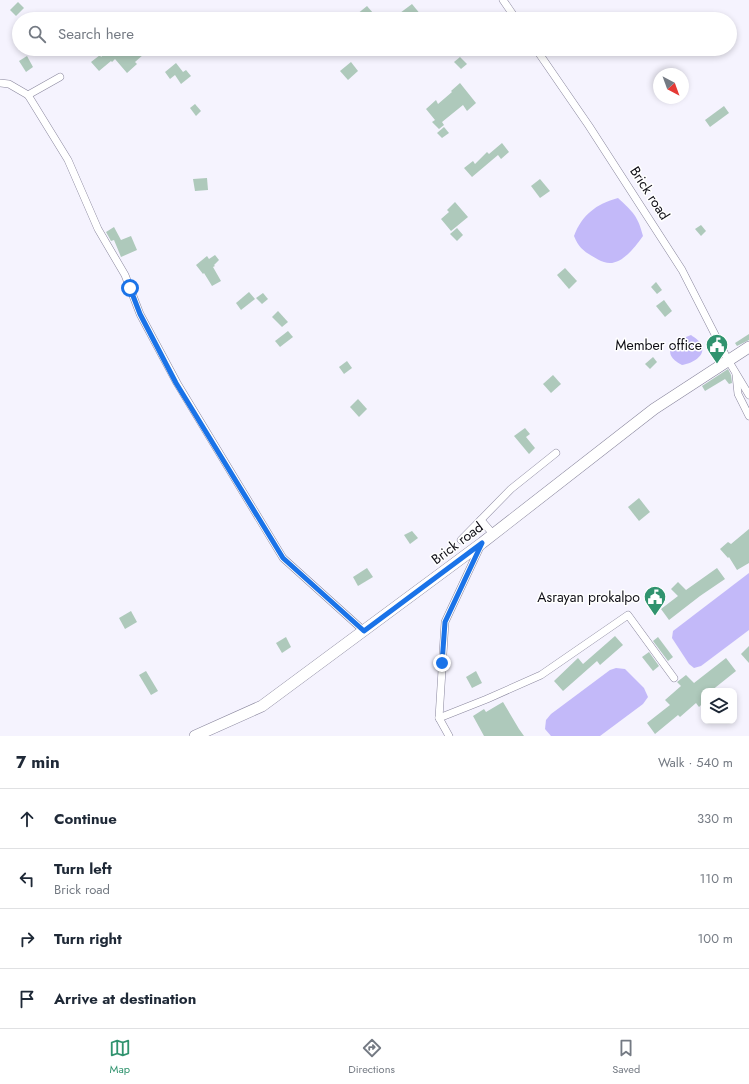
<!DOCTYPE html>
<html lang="en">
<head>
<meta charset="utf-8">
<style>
	:root { --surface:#fff; --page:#f2f2f3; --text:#1f2937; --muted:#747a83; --line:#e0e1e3; --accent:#30936e }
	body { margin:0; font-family:Jost,sans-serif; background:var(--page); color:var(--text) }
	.controls { position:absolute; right:12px; bottom:12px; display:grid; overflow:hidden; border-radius:8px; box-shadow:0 2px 6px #0003 }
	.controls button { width:36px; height:36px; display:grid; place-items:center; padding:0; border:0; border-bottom:1px solid var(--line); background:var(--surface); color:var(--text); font:20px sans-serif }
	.compass { position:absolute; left:653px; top:68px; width:36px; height:36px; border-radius:50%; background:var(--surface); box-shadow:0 2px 6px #0003; rotate:139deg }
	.stop { position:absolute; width:12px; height:12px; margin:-9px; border:3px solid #1a73e8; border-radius:50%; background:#fff }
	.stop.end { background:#1a73e8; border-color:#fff; box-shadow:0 1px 4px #0008 }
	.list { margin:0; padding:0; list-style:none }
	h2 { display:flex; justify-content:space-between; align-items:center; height:52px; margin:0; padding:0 16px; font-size:17px }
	h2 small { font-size:13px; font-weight:400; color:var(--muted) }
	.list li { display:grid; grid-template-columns:26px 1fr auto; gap:12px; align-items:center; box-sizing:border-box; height:60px; padding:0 16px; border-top:1px solid var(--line) }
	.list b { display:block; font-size:15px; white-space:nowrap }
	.list p { margin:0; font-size:13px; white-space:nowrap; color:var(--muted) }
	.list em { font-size:13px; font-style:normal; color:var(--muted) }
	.icon { flex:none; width:22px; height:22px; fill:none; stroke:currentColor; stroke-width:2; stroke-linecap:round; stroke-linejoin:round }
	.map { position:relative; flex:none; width:749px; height:736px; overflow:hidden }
	.search { position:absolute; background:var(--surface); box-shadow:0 2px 6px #0003; left:12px; right:12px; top:12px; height:44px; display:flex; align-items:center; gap:10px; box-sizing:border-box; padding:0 14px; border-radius:22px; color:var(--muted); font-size:15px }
	.sheet { height:292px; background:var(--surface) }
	nav { display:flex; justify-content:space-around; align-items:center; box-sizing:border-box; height:56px; border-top:1px solid var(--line); background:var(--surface); font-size:11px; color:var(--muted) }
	nav a { display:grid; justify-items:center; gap:2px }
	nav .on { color:var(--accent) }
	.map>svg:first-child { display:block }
	.water { fill:#c3b9f9 }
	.building { fill:#aec9bb }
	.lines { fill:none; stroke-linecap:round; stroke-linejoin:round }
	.minor-casing { stroke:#89869d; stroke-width:8 }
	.primary-casing { stroke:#89869d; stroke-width:12 }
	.minor { stroke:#fff; stroke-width:7 }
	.primary { stroke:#fff; stroke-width:11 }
	.route { stroke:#1a73e8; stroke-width:5 }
	.labels { text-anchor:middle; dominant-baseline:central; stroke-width:3; stroke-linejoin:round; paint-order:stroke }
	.street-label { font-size:14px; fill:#0e0d15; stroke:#fff }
	.poi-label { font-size:14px; fill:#0e0d15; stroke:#fff; text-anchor:end }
</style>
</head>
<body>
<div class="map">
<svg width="749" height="736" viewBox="0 0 749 736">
	<rect width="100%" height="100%" fill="#f5f3fe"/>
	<g class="water">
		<path d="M618,198C633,212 638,216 643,236C635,247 620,268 604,262C600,261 596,258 592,256C583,251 578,246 574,236C582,215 596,204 618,198Z"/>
		<path d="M691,335C695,338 701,341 702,347C705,357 690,364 682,365C659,353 674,341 691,335Z"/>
		<polygon points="749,573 749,630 701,666 694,668 689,664 672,638 673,631"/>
		<polygon points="616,668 625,669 644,688 648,697 643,704 600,736 551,736 545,729 546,720 551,714 610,670"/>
	</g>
	<g class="building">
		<polygon points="18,2 24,8 16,16 10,10"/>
		<polygon points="412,4 421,15 416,19 405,19 400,13"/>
		<polygon points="367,6 373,13 366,19 351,19"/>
		<polygon points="110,49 141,49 144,54 135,62 137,64 127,73 115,59 112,62 111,61 99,71 91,62 100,55 101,57"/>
		<polygon points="27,56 33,67 26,72 19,61"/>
		<polygon points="460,57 467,64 461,69 454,62"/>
		<polygon points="351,62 358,71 348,80 340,71"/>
		<polygon points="176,63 183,72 186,70 191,76 181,84 175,75 170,79 165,72"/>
		<polygon points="460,83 476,103 467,111 463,105 442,122 444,125 439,129 432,122 435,120 426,109 436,100 438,104 452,92 451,91"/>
		<polygon points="195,104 201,111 196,116 190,108"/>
		<polygon points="724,106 729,113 710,127 705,120"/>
		<polygon points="444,127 449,133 442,138 437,133"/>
		<polygon points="502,143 509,152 501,159 498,155 472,177 464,168 473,161 475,164 487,152 489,154"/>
		<polygon points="207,178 208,190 195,191 193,179"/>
		<polygon points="540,179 550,191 540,198 531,186"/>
		<polygon points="455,202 468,217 451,231 441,219 449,212 447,210"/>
		<polygon points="701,225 706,231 701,236 695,229"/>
		<polygon points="114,227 121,240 131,236 137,250 121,257 114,240 111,241 106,232"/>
		<polygon points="457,228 463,235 457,241 450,234"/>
		<polygon points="215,255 219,260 214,265 215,266 213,267 221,281 212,286 204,273 203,274 196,265 207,256 209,259"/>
		<polygon points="565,268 577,281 569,289 557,275"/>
		<polygon points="656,282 662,290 657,294 651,287"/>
		<polygon points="249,292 255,299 241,310 236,303"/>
		<polygon points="263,293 268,299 262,304 256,298"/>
		<polygon points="664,300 672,311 665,317 656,306"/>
		<polygon points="278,311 288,322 282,327 272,317"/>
		<polygon points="288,331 293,337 280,347 275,341"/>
		<polygon points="749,334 749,340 737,346 735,343"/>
		<polygon points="653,357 657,362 650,369 645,364"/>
		<polygon points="347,361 352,368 344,374 339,367"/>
		<polygon points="728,369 731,375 732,383 729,384 725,379 705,391 702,386"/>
		<polygon points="553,375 561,384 551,393 543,384"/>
		<polygon points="358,399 367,409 359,417 350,407"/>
		<polygon points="525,428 530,434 526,437 535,448 529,454 514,436"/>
		<polygon points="639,498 650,512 639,521 628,507"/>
		<polygon points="749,529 749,563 737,570 729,557 728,558 720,549 728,542 731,544"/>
		<polygon points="412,531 418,538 410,544 404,535"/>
		<polygon points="367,568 373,577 358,586 353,577"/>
		<polygon points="717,568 725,579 700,596 669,620 661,609 678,596 671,589 678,582 686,590"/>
		<polygon points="131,611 137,622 125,629 119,618"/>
		<polygon points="615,636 623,645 600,665 597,661 563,691 554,681 578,658 583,664"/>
		<polygon points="286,637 291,647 282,653 276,643"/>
		<polygon points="658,637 673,657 668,661 653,641"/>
		<polygon points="749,646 749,663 741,654"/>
		<polygon points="649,652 659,666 653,671 642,657"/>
		<polygon points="726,658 736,671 711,691 704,691 704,702 699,707 696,703 680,717 678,715 655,734 647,723 670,705 665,700 681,686 677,682 686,675 694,683"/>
		<polygon points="146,671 158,691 151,695 139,675"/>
		<polygon points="476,671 482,683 472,688 466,677"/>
		<polygon points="503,702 519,729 524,736 484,736 473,716 484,709 486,712"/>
	</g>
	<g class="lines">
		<g class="minor-casing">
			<g id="minor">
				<polyline points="503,0 516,19"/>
				<polyline points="536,49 589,126 682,270 728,360 749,395"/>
				<polyline points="0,83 9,84 28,95 68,160 98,229 125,275 140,314 177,383 283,558 364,631"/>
				<polyline points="28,95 60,77"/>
				<polyline points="736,375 738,394 749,416"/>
				<polyline points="481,520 493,534"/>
				<polyline points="461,540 511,489 556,453"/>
				<polyline points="439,718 487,699 541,675 628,615 674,678"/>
				<polyline points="449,736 439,718 445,622 480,547"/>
			</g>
		</g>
		<g class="primary-casing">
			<polyline id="primary" points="195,736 262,706 482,543 654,409 749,347"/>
		</g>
		<use href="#minor" class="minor"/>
		<use href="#primary" class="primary"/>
	</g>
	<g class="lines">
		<polyline class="route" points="130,288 140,314 176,383 283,558 364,631 482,543 445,622 442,663"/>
	</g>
	<defs>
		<g id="civic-pin" transform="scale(1.15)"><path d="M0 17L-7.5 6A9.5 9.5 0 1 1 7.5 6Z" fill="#30936e" stroke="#fff"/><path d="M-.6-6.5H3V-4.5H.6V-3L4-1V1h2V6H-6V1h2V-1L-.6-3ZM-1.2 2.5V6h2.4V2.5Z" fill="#fff"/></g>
	</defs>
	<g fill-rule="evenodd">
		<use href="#civic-pin" x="717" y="345"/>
		<use href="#civic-pin" x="655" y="597"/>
	</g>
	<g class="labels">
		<g class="street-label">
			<text transform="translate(650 193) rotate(57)">Brick road</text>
			<text transform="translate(457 543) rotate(-37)">Brick road</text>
		</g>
		<g class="poi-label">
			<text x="702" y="345">Member office</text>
			<text x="640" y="597">Asrayan prokalpo</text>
		</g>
	</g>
</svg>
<div class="controls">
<button><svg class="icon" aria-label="layers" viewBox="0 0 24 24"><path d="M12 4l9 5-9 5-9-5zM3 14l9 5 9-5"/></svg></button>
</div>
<svg class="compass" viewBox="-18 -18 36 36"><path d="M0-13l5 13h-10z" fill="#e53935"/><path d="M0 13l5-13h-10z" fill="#747a83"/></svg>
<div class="stop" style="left:130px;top:288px"></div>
<div class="stop end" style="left:442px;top:663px"></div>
<div class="search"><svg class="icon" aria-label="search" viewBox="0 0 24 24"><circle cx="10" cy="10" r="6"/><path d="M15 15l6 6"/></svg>Search here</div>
</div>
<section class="sheet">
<h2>7 min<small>Walk · 540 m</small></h2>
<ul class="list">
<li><svg class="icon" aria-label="ahead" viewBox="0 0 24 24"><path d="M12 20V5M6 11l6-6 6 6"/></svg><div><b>Continue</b></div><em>330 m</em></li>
<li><svg class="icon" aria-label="left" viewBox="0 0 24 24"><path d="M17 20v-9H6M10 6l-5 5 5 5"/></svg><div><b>Turn left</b><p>Brick road</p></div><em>110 m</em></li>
<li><svg class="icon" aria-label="right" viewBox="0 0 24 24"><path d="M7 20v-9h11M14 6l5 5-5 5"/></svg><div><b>Turn right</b></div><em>100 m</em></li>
<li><svg class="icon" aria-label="arrive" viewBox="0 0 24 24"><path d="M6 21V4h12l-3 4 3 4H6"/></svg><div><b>Arrive at destination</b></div></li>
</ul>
</section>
<nav>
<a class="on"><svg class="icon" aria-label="map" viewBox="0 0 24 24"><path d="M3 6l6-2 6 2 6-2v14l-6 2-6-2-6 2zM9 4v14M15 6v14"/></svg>Map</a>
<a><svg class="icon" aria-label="directions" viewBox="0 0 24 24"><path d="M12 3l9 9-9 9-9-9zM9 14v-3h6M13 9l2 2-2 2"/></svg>Directions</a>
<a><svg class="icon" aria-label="saved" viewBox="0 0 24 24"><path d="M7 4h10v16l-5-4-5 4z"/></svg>Saved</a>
</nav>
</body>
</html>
